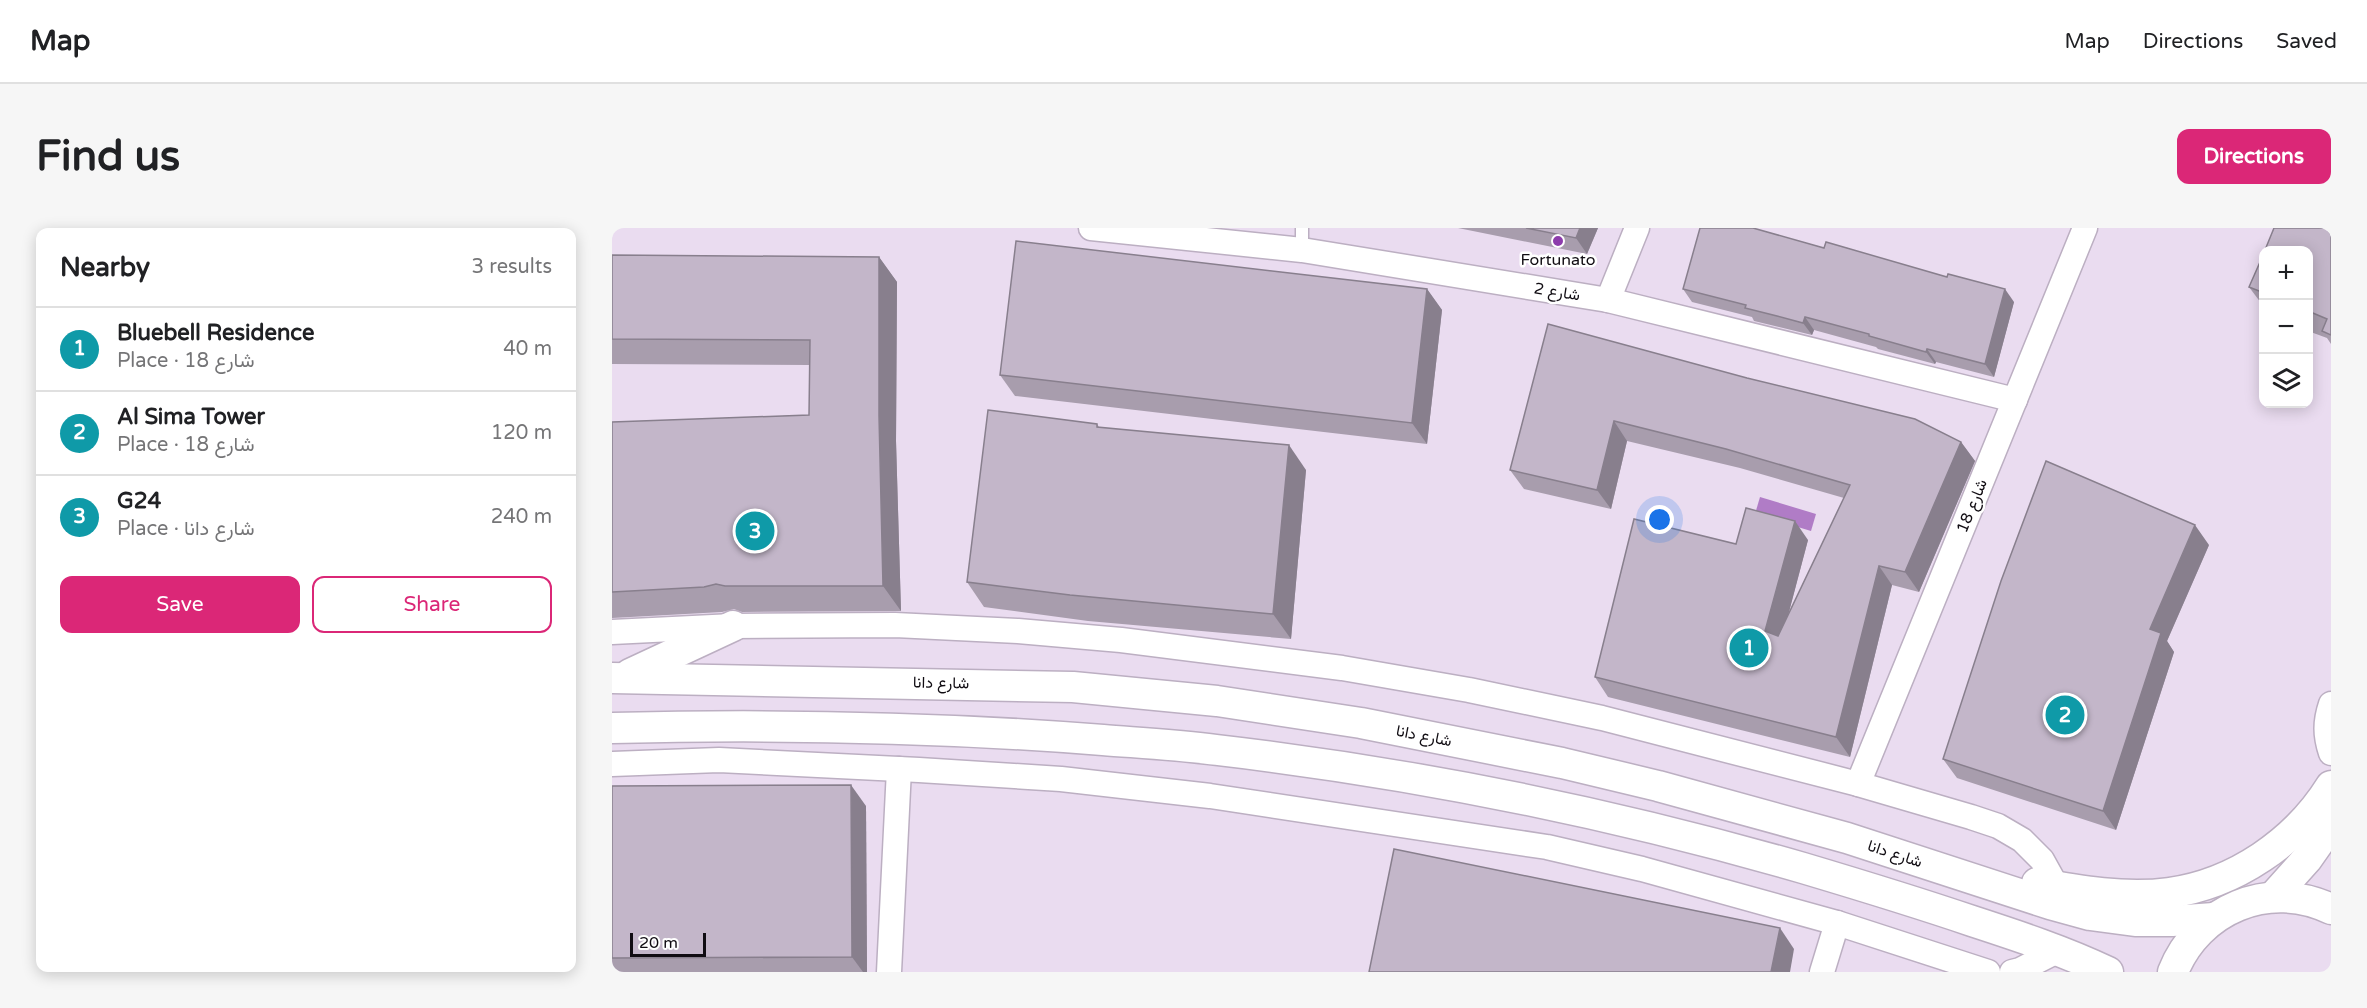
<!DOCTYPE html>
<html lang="en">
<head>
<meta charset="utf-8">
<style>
	:root { --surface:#fff; --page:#f6f6f6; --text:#202124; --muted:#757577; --line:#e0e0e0; --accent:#db2777 }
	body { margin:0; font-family:"Varela Round",Vazirmatn,sans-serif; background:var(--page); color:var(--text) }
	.controls { position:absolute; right:18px; top:18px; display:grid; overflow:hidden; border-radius:12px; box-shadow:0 3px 15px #0003 }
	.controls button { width:54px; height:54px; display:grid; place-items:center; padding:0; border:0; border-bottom:2px solid var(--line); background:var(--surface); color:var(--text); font:30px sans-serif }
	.scale { position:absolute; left:18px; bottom:15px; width:76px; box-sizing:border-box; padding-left:6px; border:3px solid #100c12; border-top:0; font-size:16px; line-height:21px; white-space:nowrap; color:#100c12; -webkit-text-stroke:4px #fff; paint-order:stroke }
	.you { position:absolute; left:1048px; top:292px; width:21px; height:21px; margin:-15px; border:4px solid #fff; border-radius:50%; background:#1a73e8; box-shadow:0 0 0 9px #1a73e833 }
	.badge { display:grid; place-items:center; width:39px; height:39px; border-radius:50%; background:var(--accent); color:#fff; font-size:20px; font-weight:700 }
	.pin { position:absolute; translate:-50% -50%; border:3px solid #fff; box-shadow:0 2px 6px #0006 }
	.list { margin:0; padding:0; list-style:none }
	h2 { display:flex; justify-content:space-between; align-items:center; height:78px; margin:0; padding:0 24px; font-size:26px }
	h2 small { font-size:20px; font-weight:400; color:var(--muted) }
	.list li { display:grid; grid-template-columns:39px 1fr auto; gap:18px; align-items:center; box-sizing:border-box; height:84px; padding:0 24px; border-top:2px solid var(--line) }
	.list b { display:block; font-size:22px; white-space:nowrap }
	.list p { margin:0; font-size:20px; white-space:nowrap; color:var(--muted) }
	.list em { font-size:20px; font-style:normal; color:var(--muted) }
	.actions { display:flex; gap:12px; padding:18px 24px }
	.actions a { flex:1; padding:14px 0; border:2px solid var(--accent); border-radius:12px; text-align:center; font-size:21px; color:var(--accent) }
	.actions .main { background:var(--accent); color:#fff }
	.icon { flex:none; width:33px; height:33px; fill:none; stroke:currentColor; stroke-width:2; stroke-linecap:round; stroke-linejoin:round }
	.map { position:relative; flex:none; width:1719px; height:744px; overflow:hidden; border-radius:12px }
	header { display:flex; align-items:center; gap:36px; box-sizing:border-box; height:84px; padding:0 30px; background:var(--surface); border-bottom:2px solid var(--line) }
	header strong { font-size:28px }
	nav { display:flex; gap:33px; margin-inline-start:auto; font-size:21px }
	.intro { display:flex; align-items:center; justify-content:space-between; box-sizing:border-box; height:144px; padding:0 36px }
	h1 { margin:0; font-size:42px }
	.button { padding:15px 27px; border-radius:12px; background:var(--accent); color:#fff; font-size:21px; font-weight:700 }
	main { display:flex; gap:36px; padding:0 36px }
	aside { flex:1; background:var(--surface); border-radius:12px; box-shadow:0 3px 15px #0003 }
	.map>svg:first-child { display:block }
	.water { fill:#b07cc6 }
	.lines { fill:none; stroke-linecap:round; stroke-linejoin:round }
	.service-casing { stroke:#bcafc2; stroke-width:15 }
	.minor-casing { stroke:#bcafc2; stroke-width:27 }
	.tertiary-casing { stroke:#bcafc2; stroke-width:33 }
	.service { stroke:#fff; stroke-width:12 }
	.minor { stroke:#fff; stroke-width:24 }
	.tertiary { stroke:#fff; stroke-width:30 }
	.wall { fill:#a89dad }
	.shaded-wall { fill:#887f8d }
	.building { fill:#c3b6c9; stroke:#887f8d; stroke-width:1.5 }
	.poi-dot { fill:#8d3cac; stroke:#fff; stroke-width:2 }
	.labels { text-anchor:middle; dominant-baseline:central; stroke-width:5; stroke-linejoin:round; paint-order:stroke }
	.poi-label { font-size:16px; fill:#100c12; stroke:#fff }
	.street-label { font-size:16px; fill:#100c12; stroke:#fff }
</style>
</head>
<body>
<header>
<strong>Map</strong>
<nav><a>Map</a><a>Directions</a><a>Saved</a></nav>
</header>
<div class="intro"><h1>Find us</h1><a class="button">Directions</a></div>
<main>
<aside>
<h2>Nearby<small>3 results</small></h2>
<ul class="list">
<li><span class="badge" style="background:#0f9aa8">1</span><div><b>Bluebell Residence</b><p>Place · شارع 18</p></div><em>40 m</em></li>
<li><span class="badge" style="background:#0f9aa8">2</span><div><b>Al Sima Tower</b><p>Place · شارع 18</p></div><em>120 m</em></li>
<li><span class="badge" style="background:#0f9aa8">3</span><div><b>G24</b><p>Place · شارع دانا</p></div><em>240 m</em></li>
</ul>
<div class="actions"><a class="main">Save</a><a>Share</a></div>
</aside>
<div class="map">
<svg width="1719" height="744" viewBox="0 0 1719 744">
	<rect width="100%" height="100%" fill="#eadcf0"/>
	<polygon class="water" points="1148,269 1204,286 1199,303 1143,286"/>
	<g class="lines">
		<g class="service-casing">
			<polyline id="service" points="690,0 690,22"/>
		</g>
		<g class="minor-casing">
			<g id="minor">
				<polyline points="479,0 690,22 996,72 1403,172"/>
				<polyline points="996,72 1025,0"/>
				<polyline points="0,404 121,398 283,397 406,403 509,412 730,440 857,462 990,490 1246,556 1359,589 1386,598 1410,612 1430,632 1445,659"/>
				<path d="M1719,476C1713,494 1713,507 1719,525"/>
				<polyline points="0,536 107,532 307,542 449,551 598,568 935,619 1030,641 1225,695 1376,744"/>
				<polyline points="1246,556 1473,0"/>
				<polyline points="277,744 287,541"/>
				<polyline points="1210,744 1225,695"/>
				<polyline points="1400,744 1408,742 1447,722"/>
			</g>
		</g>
		<g class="tertiary-casing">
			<g id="tertiary">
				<polyline points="18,446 121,398"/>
				<polyline points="0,450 461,459 605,473 749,495 950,535 1046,558 1235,610 1438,676 1478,687 1523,693 1560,693 1602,690"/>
				<path d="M0,500C164,496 327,499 491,512C529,515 567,517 605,522C803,545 1000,585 1191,640C1248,657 1304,674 1360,693C1406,708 1452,723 1496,744"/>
				<path d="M1425,655C1467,663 1514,671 1557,665C1623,656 1684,614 1719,558"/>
				<polyline points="1661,669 1695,631 1719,597"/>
				<path d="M1561,744C1586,681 1657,651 1719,681"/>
			</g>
		</g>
		<use href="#service" class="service"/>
		<use href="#minor" class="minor"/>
		<use href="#tertiary" class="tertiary"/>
	</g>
	<g class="wall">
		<polygon points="846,0 986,0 975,26"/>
		<polygon points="1719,0 1719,116 1715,110 1696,103 1696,22"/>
		<polygon points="1652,25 1652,79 1637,59"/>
		<polygon points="0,27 267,29 285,54 284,213 289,383 130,384 122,381 110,384 0,390 0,194 197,187 198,137 0,136"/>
		<polygon points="815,61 830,82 815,216 403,168 388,147"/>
		<polygon points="1071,61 1402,74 1382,149 1324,134 1323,136 1266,121 1264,119 1202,102 1200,107 1142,93 1140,89 1080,74"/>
		<polygon points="936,96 1349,214 1363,233 1307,364 1280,357 1238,529 996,469 983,449 1124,316 1196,312 1176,387 1232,270 1128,240 1015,213 999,281 912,261 898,242"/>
		<polygon points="485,196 487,199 694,242 679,411 476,393 372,379 355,354"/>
		<polygon points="1597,317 1555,413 1562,424 1504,602 1345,550 1331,531"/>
		<polygon points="0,558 254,578 255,744 0,744"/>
	</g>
	<g class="shaded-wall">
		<polygon points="968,0 986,0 975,26 964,10"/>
		<polygon points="267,29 285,54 284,213 289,383 271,358 267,188"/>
		<polygon points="815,61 830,82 815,216 800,195"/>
		<polygon points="1393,61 1402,74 1382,149 1373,136"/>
		<polygon points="1193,89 1202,102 1200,107 1191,95"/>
		<polygon points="1315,121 1324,134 1323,136 1314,124"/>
		<polygon points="1002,193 1015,213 999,281 985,262"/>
		<polygon points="1349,214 1363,233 1307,364 1293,344"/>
		<polygon points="677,217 694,242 679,411 661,386"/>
		<polygon points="1183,293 1196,312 1167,422 1153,403"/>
		<polygon points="1583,297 1597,317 1555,413 1562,424 1504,602 1491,583 1538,401"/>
		<polygon points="1267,338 1280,357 1238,529 1224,509"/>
		<polygon points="239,557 254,578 255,744 251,744 240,729"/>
		<polygon points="1168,700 1182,721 1178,744 1159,744"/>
	</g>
	<g class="building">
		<polygon points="914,0 968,0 964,10"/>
		<polygon points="1088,0 1141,0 1212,20 1214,14 1335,49 1336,46 1393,61 1373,136 1315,121 1314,124 1257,108 1257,106 1193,89 1191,95 1165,88 1133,80 1134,77 1071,61"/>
		<polygon points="1662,0 1719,0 1719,107 1710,103 1715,91 1696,83 1696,22 1653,22"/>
		<polygon points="404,13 815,61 800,195 388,147"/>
		<polygon points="1652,25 1652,65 1637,59"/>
		<polygon points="0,27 267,29 267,188 271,358 113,358 104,356 92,359 0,364 0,194 197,187 198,112 0,111"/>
		<polygon points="936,96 1135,150 1303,191 1349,214 1293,344 1267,338 1224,509 983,449 1022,291 1124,316 1134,280 1183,293 1153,403 1166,408 1238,257 1114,221 1002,193 985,262 898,242"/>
		<polygon points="376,182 485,196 485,199 677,217 661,386 458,367 355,354"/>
		<polygon points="1434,233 1583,297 1538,401 1549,405 1491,583 1331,531 1389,353"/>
		<polygon points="239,557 240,729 0,730 0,558"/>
		<polygon points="782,621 1168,700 1159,744 757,744"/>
	</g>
	<circle class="poi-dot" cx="946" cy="13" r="6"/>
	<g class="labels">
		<g class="poi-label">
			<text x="946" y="32">Fortunato</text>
		</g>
		<g class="street-label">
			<text transform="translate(945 64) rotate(9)">شارع 2</text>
			<text transform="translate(1360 278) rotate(-68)">شارع 18</text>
			<text transform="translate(329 455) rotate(1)">شارع دانا</text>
			<text transform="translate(812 508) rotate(11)">شارع دانا</text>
			<text transform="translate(1283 626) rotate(18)">شارع دانا</text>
		</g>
	</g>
</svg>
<div class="controls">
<button>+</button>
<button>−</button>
<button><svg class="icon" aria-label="layers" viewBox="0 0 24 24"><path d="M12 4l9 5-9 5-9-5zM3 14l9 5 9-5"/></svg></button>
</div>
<div class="scale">20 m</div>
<div class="you"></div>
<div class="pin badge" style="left:1137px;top:420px;background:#0f9aa8">1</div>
<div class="pin badge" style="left:1453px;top:487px;background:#0f9aa8">2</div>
<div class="pin badge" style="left:143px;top:303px;background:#0f9aa8">3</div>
</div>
</main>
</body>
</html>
